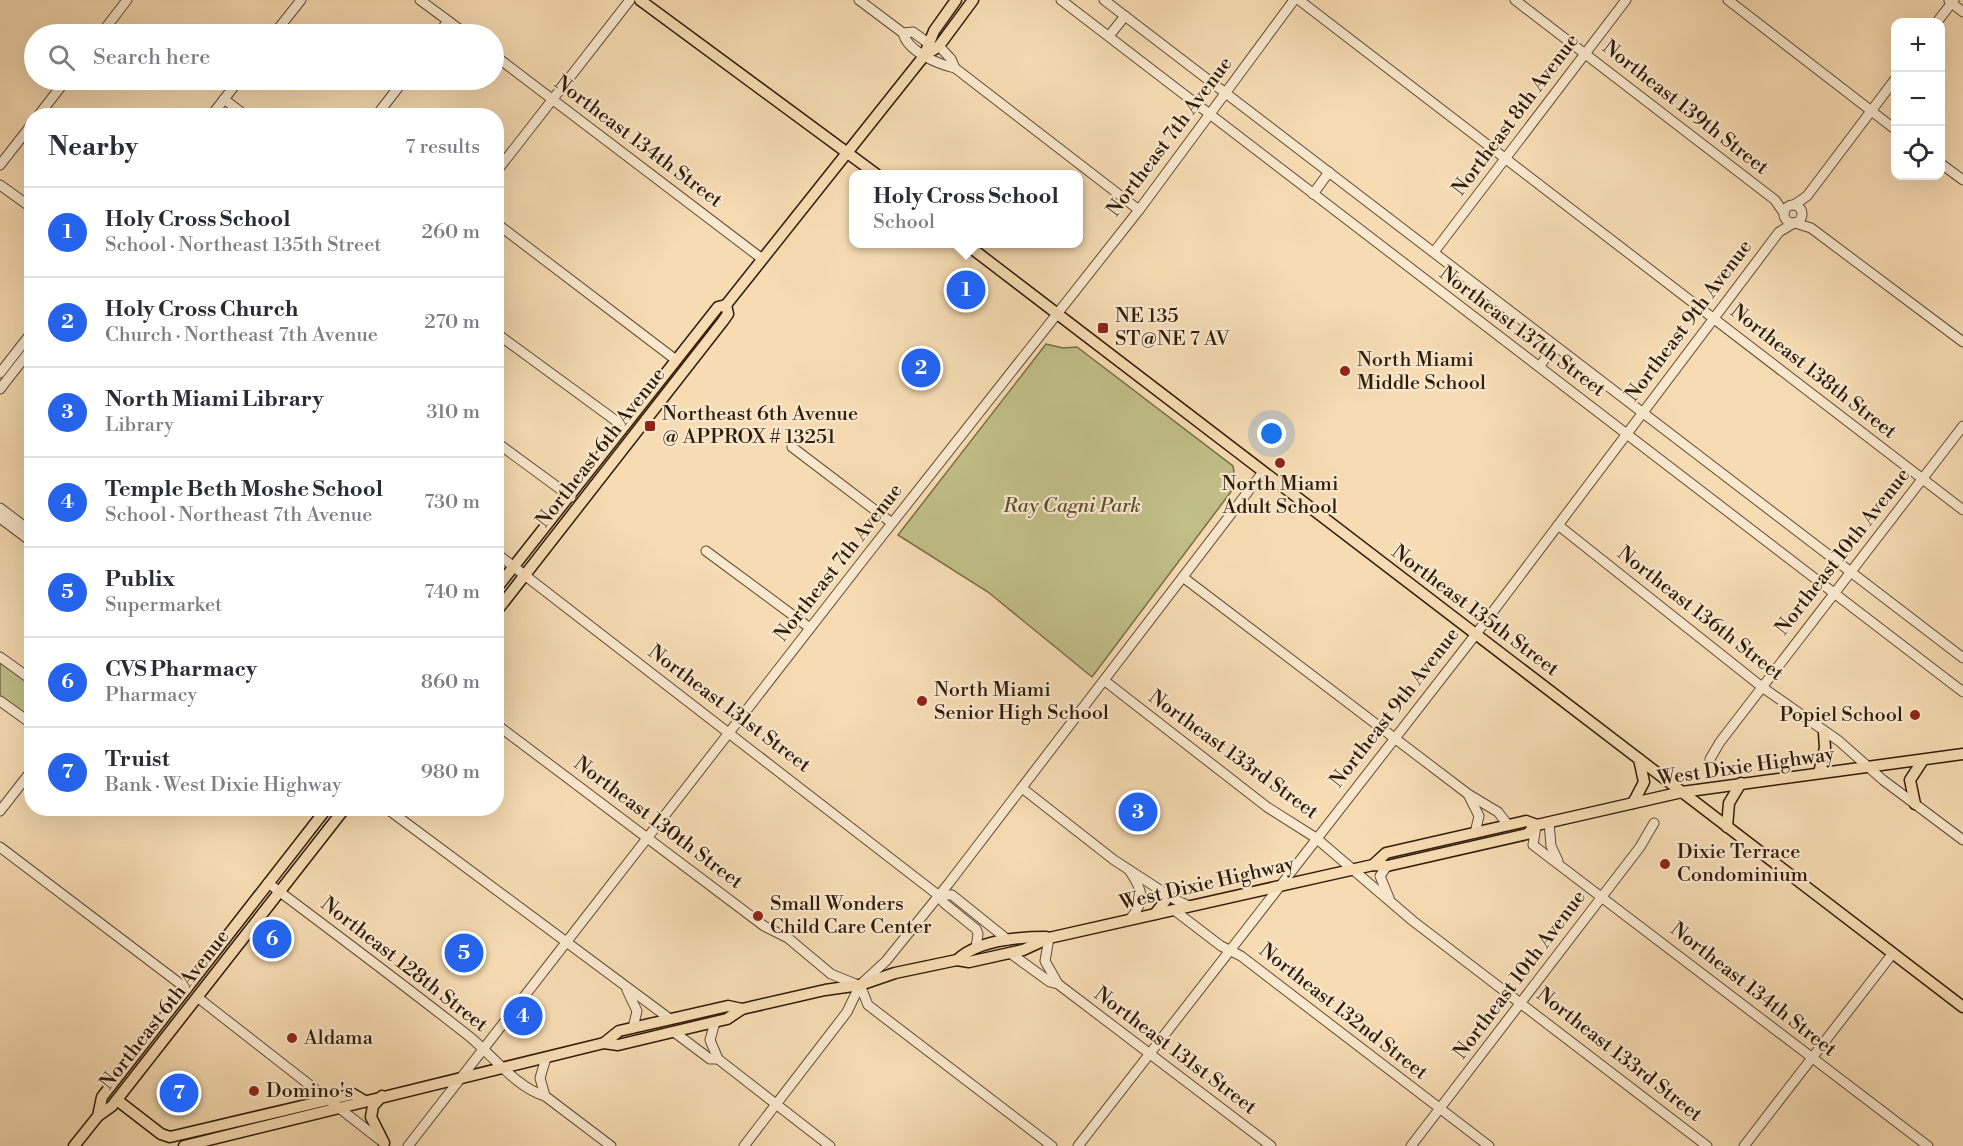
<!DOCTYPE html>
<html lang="en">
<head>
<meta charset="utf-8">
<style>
	:root { --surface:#fff; --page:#f2f2f3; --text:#2b2b33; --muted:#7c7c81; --line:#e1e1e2; --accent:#2563eb }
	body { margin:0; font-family:"Libre Bodoni",serif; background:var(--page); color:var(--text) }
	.controls { position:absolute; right:18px; top:18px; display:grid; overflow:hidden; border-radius:12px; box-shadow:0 6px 24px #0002 }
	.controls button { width:54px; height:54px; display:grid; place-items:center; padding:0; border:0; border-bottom:2px solid var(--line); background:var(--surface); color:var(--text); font:30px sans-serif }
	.you { position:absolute; left:1272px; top:434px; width:21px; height:21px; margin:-15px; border:4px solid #fff; border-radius:50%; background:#1a73e8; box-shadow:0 0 0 9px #1a73e833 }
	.badge { display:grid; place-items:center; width:39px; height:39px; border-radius:50%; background:var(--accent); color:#fff; font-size:20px; font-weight:700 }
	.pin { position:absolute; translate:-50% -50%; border:3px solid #fff; box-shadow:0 2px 6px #0006 }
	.popup { position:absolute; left:849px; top:170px; width:234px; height:78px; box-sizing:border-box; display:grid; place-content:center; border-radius:12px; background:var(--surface); filter:drop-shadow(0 2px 4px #0005); font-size:20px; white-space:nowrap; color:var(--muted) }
	.popup b { font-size:22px; color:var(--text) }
	.popup::after { content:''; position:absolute; left:50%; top:100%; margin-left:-12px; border:12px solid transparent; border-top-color:var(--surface) }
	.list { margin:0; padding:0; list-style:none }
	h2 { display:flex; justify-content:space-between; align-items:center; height:78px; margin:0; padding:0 24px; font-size:26px }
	h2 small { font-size:20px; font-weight:400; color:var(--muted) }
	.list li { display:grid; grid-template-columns:39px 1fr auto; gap:18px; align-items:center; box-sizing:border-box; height:90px; padding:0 24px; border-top:2px solid var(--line) }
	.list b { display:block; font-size:22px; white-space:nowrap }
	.list p { margin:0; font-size:20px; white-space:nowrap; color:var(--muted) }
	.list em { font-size:20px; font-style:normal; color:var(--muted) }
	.icon { flex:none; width:33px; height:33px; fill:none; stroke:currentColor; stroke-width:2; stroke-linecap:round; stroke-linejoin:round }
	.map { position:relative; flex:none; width:1963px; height:1146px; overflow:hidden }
	.search { position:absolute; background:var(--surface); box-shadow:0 6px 24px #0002; left:24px; top:24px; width:480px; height:66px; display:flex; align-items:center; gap:15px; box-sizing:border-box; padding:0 21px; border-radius:33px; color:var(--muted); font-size:22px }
	.panel { position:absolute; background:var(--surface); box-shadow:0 6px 24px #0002; left:24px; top:108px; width:480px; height:708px; border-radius:24px }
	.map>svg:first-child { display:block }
	.green { fill:#c1bf89; stroke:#786d49; stroke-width:1.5 }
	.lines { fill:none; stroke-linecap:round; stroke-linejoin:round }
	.minor-casing { stroke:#614b34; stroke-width:11 }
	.major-casing { stroke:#2f1b09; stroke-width:13 }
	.minor { stroke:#fae8ce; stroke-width:9 }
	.major { stroke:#f7dcb3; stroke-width:10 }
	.poi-dot { fill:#8f2418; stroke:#fae8ce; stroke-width:2 }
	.labels { text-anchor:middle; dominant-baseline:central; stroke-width:4.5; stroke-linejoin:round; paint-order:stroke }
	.street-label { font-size:20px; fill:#2f1b09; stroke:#fae8ce }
	.poi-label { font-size:20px; fill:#2f1b09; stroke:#fae8ce; text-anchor:start }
	.park-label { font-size:20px; font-style:italic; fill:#5b4c2f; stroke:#fae8ce }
</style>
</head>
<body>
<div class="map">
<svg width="1963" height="1146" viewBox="0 0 1963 1146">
	<rect width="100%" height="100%" fill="#f7dcb3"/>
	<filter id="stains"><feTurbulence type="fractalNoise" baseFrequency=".00333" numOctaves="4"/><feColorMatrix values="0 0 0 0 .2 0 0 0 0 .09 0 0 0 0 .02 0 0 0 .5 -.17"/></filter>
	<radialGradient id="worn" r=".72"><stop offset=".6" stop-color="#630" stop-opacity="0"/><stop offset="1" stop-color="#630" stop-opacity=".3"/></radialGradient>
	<g class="green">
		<polygon points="1046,344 1063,348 1077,347 1233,466 1236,485 1092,677 988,592 898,535"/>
		<polygon points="0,660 31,683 31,721 0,697"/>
	</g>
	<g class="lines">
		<g class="minor-casing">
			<g id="minor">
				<polyline points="420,0 466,34"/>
				<path d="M859,0L903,33C908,52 938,64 955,68L1139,210"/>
				<polyline points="1061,0 1963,692"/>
				<polyline points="1104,0 1963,658"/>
				<polyline points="1299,0 1963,510"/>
				<polyline points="1515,0 1775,200 1784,213"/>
				<polyline points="1728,0 1896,130"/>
				<polyline points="1949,1 1963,12"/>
				<polyline points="1937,22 1954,0"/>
				<polyline points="903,33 913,32 928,43"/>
				<polyline points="101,34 127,0"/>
				<polyline points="274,34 301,0"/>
				<polyline points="438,34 448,21"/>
				<polyline points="1109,36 1125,16"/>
				<polyline points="939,46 951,59 955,68"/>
				<polyline points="494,55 761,258"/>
				<polyline points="224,99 246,116"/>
				<polyline points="38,116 66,80"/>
				<polyline points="211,116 239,80"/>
				<polyline points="376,116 404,80"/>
				<polyline points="1940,163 1963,180"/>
				<polyline points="0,165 32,124"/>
				<polyline points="496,172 630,0"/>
				<polyline points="0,185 32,208"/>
				<polyline points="1313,194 1329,172"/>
				<circle cx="1793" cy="214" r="9"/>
				<polyline points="1794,205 1807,196 1896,78"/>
				<polyline points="496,223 676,360"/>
				<polyline points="1795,223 1811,228 1963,342"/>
				<polyline points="1434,252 1626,0"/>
				<polyline points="496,333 623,426"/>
				<polyline points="1540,366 1553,347"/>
				<polyline points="0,373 32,332"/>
				<polyline points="0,389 32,348"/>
				<polyline points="496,442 571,497"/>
				<polyline points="792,447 892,523"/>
				<polyline points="0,508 32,532"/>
				<polyline points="0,518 32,542"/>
				<polyline points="1558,525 1762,687 1839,741 1883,780 1963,840"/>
				<polyline points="706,551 810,628"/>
				<polyline points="496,553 938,895 944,903 976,929 978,934 976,948"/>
				<polyline points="1184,578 1468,794 1498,812 1508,825"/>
				<polyline points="0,657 32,680"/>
				<polyline points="1105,681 1267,807 1316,838 1413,921 1707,1146"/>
				<polyline points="0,701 32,724"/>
				<polyline points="496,724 764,926 788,938 831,974 858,985"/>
				<polyline points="1710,759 1720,742 1963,426"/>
				<polyline points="1022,788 1114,860 1174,899 1189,906"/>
				<polyline points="1468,794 1479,816 1475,833"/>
				<polyline points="386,808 670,1019"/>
				<polyline points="0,811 32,770"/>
				<polyline points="1549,822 1551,846 1558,861"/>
				<polyline points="1536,826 1533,845 1928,1146"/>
				<polyline points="0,847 187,989"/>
				<polyline points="1387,866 1380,876 1389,898"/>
				<path d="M1129,870C1142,889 1147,900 1130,919"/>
				<path d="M268,883C336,934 404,985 470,1037C493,1056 517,1088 545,1096L611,1146"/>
				<polyline points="938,895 952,895 1008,940"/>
				<polyline points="1174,910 1221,946 1241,956 1489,1146"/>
				<polyline points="1049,938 1045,961 1058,984 1271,1146"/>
				<polyline points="1010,953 1050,982 1058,984"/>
				<polyline points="860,985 868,1005 1052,1146"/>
				<polyline points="627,990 637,1011 633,1028"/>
				<polyline points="197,997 384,1143"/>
				<polyline points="715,1022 710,1040 718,1059 830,1146"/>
				<polyline points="674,1032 710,1059 718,1059"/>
				<polyline points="545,1096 540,1078 546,1058"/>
				<polyline points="408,1146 867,555 1139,210 1294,0"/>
				<polyline points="744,1146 847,1012 860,985 886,961 949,883 1263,472"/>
				<polyline points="1078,1146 1476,634 1779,232 1794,223"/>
				<polyline points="1411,1146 1640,847 1654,823"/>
				<polyline points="1744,1146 1893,953"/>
			</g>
		</g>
		<g class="major-casing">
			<g id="major">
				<polyline points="640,0 876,174"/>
				<polyline points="924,56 934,31 956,0"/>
				<polyline points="966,244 1963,1007"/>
				<polyline points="496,589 718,307 726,305 924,56 939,46 973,0"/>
				<polyline points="496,612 723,321 728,314 726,305"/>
				<polyline points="1819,773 1825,748 1824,733"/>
				<polyline points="1633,803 1644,782 1639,759"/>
				<polyline points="1915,804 1910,780 1923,760"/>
				<polyline points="1727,827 1729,803 1741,783"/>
				<polyline points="1373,865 1386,853 1526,821 1537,825"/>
				<polyline points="1155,914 1165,901 1164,893"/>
				<path d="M957,960C978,940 1018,937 1046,937"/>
				<polyline points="604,1043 619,1031 728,1006 742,1009 825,990 860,985 895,973 957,960 969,962 1023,950 1049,938 1373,865 1387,866 1527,834 1537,825 1682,792 1963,754"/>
				<polyline points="382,1096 373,1106 371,1117 384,1143"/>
				<polyline points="117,1100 161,1134 170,1137 353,1094 363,1100"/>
				<polyline points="98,1116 102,1097 327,808"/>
				<polyline points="74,1146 98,1116 112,1106 345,808"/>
				<polyline points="184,1146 604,1043 618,1045 727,1019 742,1009"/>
			</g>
		</g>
		<use href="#minor" class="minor"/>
		<use href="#major" class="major"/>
	</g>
	<g class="poi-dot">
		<rect x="1097" y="322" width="12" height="12" rx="3"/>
		<circle cx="1345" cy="371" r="6"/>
		<rect x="644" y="420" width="12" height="12" rx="3"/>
		<circle cx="1280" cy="463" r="6"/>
		<circle cx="922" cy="701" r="6"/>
		<circle cx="1915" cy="715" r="6"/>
		<circle cx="1665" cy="864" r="6"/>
		<circle cx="758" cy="916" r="6"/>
		<circle cx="292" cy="1038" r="6"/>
		<circle cx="254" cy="1091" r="6"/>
	</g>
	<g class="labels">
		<g class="street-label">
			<text transform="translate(1685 108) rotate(38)">Northeast 139th Street</text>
			<text transform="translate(1516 115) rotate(-53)">Northeast 8th Avenue</text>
			<text transform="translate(1170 137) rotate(-53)">Northeast 7th Avenue</text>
			<text transform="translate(638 142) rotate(37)">Northeast 134th Street</text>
			<text transform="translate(1689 321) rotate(-53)">Northeast 9th Avenue</text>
			<text transform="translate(1522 332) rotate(37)">Northeast 137th Street</text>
			<text transform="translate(1813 372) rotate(38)">Northeast 138th Street</text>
			<text transform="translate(601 448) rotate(-52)">Northeast 6th Avenue</text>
			<text transform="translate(1843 552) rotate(-52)">Northeast 10th Avenue</text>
			<text transform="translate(839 563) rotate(-52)">Northeast 7th Avenue</text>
			<text transform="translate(1475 611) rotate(37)">Northeast 135th Street</text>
			<text transform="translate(1700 614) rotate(38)">Northeast 136th Street</text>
			<text transform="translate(1395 708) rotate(-52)">Northeast 9th Avenue</text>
			<text transform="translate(729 709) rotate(37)">Northeast 131st Street</text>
			<text transform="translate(1233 755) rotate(36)">Northeast 133rd Street</text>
			<text transform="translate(1746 767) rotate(-8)">West Dixie Highway</text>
			<text transform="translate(658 823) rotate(37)">Northeast 130th Street</text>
			<text transform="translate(1207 884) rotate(-13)">West Dixie Highway</text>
			<text transform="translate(404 965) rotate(38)">Northeast 128th Street</text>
			<text transform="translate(1520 975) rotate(-53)">Northeast 10th Avenue</text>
			<text transform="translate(1753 990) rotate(38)">Northeast 134th Street</text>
			<text transform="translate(165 1010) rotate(-52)">Northeast 6th Avenue</text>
			<text transform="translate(1343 1012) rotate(38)">Northeast 132nd Street</text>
			<text transform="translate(1175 1051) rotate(37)">Northeast 131st Street</text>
			<text transform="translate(1619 1055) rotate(38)">Northeast 133rd Street</text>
		</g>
		<g class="poi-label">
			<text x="1115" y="316">NE 135<tspan x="1115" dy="23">ST@NE 7 AV</tspan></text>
			<text x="1357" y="360">North Miami<tspan x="1357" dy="23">Middle School</tspan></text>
			<text x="662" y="414">Northeast 6th Avenue<tspan x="662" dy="23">@ APPROX # 13251</tspan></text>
			<text x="1280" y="484" text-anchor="middle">North Miami<tspan x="1280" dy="23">Adult School</tspan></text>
			<text x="934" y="690">North Miami<tspan x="934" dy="23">Senior High School</tspan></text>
			<text x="1903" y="715" text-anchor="end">Popiel School</text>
			<text x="1677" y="852">Dixie Terrace<tspan x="1677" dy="23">Condominium</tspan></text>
			<text x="770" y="904">Small Wonders<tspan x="770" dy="23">Child Care Center</tspan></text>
			<text x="304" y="1038">Aldama</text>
			<text x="266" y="1091">Domino's</text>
		</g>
		<g class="park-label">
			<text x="1072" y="506">Ray Cagni Park</text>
		</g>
	</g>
	<rect width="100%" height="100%" filter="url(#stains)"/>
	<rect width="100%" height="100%" fill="url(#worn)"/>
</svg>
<div class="controls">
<button>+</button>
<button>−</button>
<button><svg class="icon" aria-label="locate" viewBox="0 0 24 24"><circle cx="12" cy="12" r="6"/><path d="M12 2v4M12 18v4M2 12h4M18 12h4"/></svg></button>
</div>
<div class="you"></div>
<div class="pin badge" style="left:966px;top:290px">1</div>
<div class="popup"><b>Holy Cross School</b>School</div>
<div class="pin badge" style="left:921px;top:368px">2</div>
<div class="pin badge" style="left:1138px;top:812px">3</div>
<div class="pin badge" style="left:523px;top:1016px">4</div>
<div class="pin badge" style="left:464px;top:953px">5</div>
<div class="pin badge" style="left:272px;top:939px">6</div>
<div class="pin badge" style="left:179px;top:1093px">7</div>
<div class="search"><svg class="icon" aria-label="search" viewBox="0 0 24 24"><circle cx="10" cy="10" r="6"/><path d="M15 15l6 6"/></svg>Search here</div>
<section class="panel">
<h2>Nearby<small>7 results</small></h2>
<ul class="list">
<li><span class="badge">1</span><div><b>Holy Cross School</b><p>School · Northeast 135th Street</p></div><em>260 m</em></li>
<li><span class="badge">2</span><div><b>Holy Cross Church</b><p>Church · Northeast 7th Avenue</p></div><em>270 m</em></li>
<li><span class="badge">3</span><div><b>North Miami Library</b><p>Library</p></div><em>310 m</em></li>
<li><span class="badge">4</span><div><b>Temple Beth Moshe School</b><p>School · Northeast 7th Avenue</p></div><em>730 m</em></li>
<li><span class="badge">5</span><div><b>Publix</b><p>Supermarket</p></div><em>740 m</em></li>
<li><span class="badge">6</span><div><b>CVS Pharmacy</b><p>Pharmacy</p></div><em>860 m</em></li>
<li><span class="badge">7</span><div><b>Truist</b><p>Bank · West Dixie Highway</p></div><em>980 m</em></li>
</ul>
</section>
</div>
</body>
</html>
